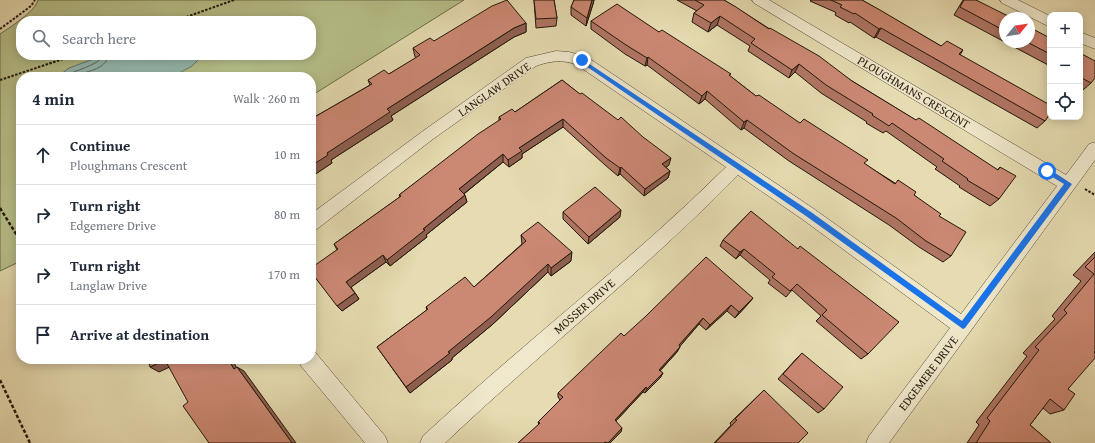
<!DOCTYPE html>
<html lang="en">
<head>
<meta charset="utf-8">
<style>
	:root { --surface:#fff; --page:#f2f2f3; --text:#1f2937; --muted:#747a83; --line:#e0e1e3 }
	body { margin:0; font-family:"Gentium Book Plus",serif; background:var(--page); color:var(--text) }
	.controls { position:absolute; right:12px; top:12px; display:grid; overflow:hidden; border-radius:8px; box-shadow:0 2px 10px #0003 }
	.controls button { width:36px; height:36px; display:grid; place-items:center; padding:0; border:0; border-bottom:1px solid var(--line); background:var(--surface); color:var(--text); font:20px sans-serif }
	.compass { position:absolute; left:999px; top:12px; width:36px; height:36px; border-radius:50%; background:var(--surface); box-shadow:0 2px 10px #0003; rotate:60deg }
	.stop { position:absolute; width:12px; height:12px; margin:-9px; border:3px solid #1a73e8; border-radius:50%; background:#fff }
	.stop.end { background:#1a73e8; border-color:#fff; box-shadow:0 1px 4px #0008 }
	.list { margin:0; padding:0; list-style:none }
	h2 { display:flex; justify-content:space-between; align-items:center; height:52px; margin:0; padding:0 16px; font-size:17px }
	h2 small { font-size:13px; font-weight:400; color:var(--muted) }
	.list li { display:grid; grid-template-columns:26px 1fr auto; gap:12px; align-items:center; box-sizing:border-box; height:60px; padding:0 16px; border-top:1px solid var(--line) }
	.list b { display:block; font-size:15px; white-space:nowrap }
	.list p { margin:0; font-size:13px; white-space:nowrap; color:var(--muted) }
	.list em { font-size:13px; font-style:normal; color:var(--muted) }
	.icon { flex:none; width:22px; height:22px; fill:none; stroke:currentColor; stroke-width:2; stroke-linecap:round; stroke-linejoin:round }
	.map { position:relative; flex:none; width:1095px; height:443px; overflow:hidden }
	.search { position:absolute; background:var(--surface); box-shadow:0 2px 10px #0003; left:16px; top:16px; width:300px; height:44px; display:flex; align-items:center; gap:10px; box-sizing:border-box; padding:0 14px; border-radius:16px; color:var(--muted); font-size:15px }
	.panel { position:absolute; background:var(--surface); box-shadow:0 2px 10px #0003; left:16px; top:72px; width:300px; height:292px; border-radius:16px }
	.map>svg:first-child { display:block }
	.green { fill:#b7c08a; stroke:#6c6c4a; fill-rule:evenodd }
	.water { fill:#96bbb0; stroke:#68796d }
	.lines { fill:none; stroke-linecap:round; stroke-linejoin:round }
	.shore { stroke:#5c695c; stroke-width:1 }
	.minor-casing { stroke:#534833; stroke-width:1 }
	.path-far1 { stroke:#221709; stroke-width:2; stroke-dasharray:2.5 1.5; stroke-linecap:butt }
	.path { stroke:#221709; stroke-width:2.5; stroke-dasharray:3.5 2; stroke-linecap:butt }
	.minor { fill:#efe8cc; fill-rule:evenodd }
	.wall { fill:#af7563; stroke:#221709 }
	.shaded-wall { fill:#8e5f50; stroke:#221709 }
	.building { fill:#cb8873; stroke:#221709 }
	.route { fill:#1a73e8 }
	.labels { text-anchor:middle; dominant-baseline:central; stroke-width:3; stroke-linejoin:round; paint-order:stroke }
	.street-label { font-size:12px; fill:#221709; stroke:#efe8cc }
</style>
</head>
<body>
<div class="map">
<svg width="1095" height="443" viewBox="0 0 1095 443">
	<rect width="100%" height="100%" fill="#e6dbb1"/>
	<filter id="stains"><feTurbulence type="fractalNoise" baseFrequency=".005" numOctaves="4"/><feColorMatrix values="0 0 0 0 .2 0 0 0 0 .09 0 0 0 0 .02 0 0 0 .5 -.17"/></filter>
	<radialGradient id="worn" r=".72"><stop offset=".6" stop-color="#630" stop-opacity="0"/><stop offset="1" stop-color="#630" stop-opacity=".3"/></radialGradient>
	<path class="green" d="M38,0H464L311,96V77H21V261L0,271V34C10,27 35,12 38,0ZM21,21H311V55H21Z"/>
	<polygon class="water" points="104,55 203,55 192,66 172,77 57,77 69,68"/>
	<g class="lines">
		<g class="shore">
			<path d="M64,77C75,69 97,67 104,55"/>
			<path d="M72,77C85,71 105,71 109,55"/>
		</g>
		<g class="minor-casing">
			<g id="minor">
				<path d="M752,0H769L1066,175L1089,144L1095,142V160L889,443H866L869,436L950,328L802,219L738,175C645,270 541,352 445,443H420L423,436C522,344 630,262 726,167L577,65C563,59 550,61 536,66L433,139L317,229L311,231V214L423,131L526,58L556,51L569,52L587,57L814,209L961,314L1057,186L754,3Z"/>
				<polygon points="1000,0 1018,0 1050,16 1050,27 1002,3"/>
				<polygon points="1080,32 1095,38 1095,49 1080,43"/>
				<polygon points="311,351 315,352 385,436 388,443 365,443 301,366 298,359 311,359"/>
			</g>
		</g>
		<g class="path-far1">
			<polyline points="175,21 234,0"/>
			<polyline points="0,29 31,6 35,0"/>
			<polyline points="0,80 75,55"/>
			<polyline points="1085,189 1095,195"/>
		</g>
		<g class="path">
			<polyline points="0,208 21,242"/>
			<polyline points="0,380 30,443"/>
		</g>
		<use href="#minor" class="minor"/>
	</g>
	<g class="wall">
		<polygon points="534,0 554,0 557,18 556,26 536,28"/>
		<polygon points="574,0 594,0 593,4 586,26 571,15 571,7"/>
		<polygon points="677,0 724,0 852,81 997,170 1000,167 999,199 990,206 959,187 960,186 935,169 937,167 886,131 883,133 866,123 867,122 821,93 795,72 789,78 748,51 750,46 717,25 708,32 692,22 694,13 697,11"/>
		<polygon points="811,0 862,0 941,46 963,50 960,55 1045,121 1037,128 876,37 874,38 850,22 849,23 835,15 836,13 835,12 810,1"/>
		<polygon points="963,0 976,0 1005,18 1005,42 1029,42 1050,38 1050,66 954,15"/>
		<polygon points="591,21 659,32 730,76 756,96 914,195 939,216 951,256 943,262 919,247 889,225 789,161 744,128 741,130 705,99 699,104 647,65 645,66 625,54 591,29"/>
		<polygon points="526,23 526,32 514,37 391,116 393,120 331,160 332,163 311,177 311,119 370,85 368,80 389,74 416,58 415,57 413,48 434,41"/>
		<polygon points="1080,53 1091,83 1083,90 1080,88"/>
		<polygon points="562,80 669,165 666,167 670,171 668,178 644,196 620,174 618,176 605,165 563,127 522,154 522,158 509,167 503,162 464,194 467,202 426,235 427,237 390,266 386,262 351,287 359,299 342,311 311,272 337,250 334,244 400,197 399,195 499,121 499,117 515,112"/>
		<polygon points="751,211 868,354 861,359 816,321 821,316 792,290 786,297 768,283 770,280 740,255 736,259 720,246 723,240"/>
		<polygon points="563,212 620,217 588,244 563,219"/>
		<polygon points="521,235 571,261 551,276 548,272 493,324 452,358 452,360 410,393 377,347 427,310 426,307 474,287 522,244"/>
		<polygon points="1095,252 1095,351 1068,389 1064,410 1050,414 1043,408 1030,425 1051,443 967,443 979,425 976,422 1027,356 1023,353 1055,319 1052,316 1081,281 1073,275"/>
		<polygon points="753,298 748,304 735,318 727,311 706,330 699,324 680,346 677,352 660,371 663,373 660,378 645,393 643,392 616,421 621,432 610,443 518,443 539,425 538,422 560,400 558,397 558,393 624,336"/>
		<polygon points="802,353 824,409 818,413 778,379 797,358"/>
		<polygon points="764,390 798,443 714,443 731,425 730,423"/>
	</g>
	<g class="shaded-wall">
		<polygon points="592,0 594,0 593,4 586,26 587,18"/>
		<polygon points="720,16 717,25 708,32 711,23"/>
		<polygon points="526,23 526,32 514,37 391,116 393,120 331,160 332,163 311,177 311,166 327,153 387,109 514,28"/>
		<polygon points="881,28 876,37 874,38 879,29"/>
		<polygon points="648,57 647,65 645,66 647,58"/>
		<polygon points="799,64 795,72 789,78 792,70"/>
		<polygon points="707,91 705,99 699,104 702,96"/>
		<polygon points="563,119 563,127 522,154 522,158 509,167 508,160 519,148"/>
		<polygon points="747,120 744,128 741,130 744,122"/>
		<polygon points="503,154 503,162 461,196 459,189"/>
		<polygon points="671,158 669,165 660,171 662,164"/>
		<polygon points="621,167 620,174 618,176 620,168"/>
		<polygon points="670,171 668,178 644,196 645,189"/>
		<polygon points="465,195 467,202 426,235 427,237 390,266 387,260 423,229"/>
		<polygon points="621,210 620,217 588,244 589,237"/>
		<polygon points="744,249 740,255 736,259 740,252"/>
		<polygon points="572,252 571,261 551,276 551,268"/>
		<polygon points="383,255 386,262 350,288 346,282"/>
		<polygon points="548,264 548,272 493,324 452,358 452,360 410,393 406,387 448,352"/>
		<polygon points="355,293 359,299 342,311 337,306"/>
		<polygon points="753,298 748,304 735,318 739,312"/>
		<polygon points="731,305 727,311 706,330 710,325"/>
		<polygon points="703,318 699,324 676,351 679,345"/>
		<polygon points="680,347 677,352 656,375 659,370"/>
		<polygon points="228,359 232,359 240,374 234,369"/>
		<polygon points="165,360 174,365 159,372 150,367"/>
		<polygon points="237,367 244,371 296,443 292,443"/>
		<polygon points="663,373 660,378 645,393 647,389"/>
		<polygon points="646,387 643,392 613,424 615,420"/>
		<polygon points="622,428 621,432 610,443 608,443"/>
	</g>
	<g class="building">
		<polygon points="507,0 526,23 514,28 387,109 390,112 327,153 328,155 311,166 311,119 372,84 368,80 384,70 389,74 420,55 413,48 430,38 434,41 492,6"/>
		<polygon points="534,0 554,0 557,18 536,19"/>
		<polygon points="574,0 592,0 587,18 571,7"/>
		<polygon points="695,0 724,0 736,7 769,29 770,28 819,56 852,81 916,120 919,118 998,170 1000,167 1016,176 999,199 967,180 968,179 942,161 944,159 892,123 889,126 872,115 873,114 826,85 799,64 792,70 751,43 755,39 720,16 711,23 694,13 704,5"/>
		<polygon points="831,0 862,0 880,10 941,46 947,41 963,50 959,54 1050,105 1050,114 1045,121 881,28 879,29 855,13 854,14 840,7 842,5"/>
		<polygon points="964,0 976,0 1012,18 1005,18 1005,31 960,7"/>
		<polygon points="617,4 659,32 662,30 731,74 729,75 756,96 759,95 800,123 804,119 868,160 864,163 895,184 898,180 916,192 914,195 941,214 939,216 966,232 951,256 926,241 896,218 794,154 747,120 744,122 707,91 702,96 648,57 647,58 626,45 591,21"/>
		<polygon points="1029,27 1050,38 1050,54 1027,42 1029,42"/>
		<polygon points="1080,53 1095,61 1095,78 1091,83 1080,77"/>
		<polygon points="562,80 580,94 582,93 618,120 621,117 643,137 671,158 662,164 670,171 645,189 621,167 620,168 606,158 563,119 519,148 522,151 508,160 503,154 459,189 465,195 423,229 425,230 387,260 383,255 346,282 355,293 337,306 311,272 311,268 338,249 334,244 401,196 399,195 478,134 501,119 499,117 512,109 515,112"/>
		<polygon points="595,187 621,210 589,237 563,212"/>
		<polygon points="751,211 798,249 800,246 899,322 868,354 822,315 827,310 797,284 790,291 772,277 775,274 744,249 740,252 723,240"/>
		<polygon points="538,222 572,252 551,268 548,264 491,317 448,352 450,353 406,387 377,347 428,309 426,307 465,277 474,287 526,241 521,235"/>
		<polygon points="706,257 753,298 739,312 731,305 710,325 703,318 679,345 680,347 659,370 663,373 647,389 646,387 615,420 622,428 608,443 605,442 604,443 518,443 540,423 538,422 563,397 558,393 621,333 624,336 646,316"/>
		<polygon points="1095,257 1095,351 1094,352 1095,353 1095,358 1068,389 1075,394 1064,410 1050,399 1030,425 1051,443 976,443 990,421 987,418 1039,350 1035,347 1067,313 1064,310 1094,274 1085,267"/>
		<polygon points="802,353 843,387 824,409 783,374"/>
		<polygon points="148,359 228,359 234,369 237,367 292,443 209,443 183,406 188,402 165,360 150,367"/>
		<polygon points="764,390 808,433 798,443 715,443 737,420 735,419"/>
	</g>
	<polygon class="route" points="582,59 811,212 962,321 1064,184 1044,172 1044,169 1049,169 1072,184 965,328 963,329 806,216 580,62"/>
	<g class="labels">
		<g class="street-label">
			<text transform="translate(494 89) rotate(-35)">LANGLAW DRIVE</text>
			<text transform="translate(914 92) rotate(31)">PLOUGHMANS CRESCENT</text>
			<text transform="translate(584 306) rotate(-41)">MOSSER DRIVE</text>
			<text transform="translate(928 373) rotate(-53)">EDGEMERE DRIVE</text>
		</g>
	</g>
	<rect width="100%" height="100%" filter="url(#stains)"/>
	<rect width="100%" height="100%" fill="url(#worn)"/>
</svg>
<div class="controls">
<button>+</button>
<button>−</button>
<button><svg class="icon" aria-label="locate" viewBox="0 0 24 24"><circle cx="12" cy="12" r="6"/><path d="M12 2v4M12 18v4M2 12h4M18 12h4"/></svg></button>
</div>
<svg class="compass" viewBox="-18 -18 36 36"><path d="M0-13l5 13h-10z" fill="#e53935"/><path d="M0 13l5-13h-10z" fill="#747a83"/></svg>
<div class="stop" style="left:1047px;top:171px"></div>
<div class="stop end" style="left:582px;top:60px"></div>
<div class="search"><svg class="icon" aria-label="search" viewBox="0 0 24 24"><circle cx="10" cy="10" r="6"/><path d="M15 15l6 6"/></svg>Search here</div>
<section class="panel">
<h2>4 min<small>Walk · 260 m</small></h2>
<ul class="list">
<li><svg class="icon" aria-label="ahead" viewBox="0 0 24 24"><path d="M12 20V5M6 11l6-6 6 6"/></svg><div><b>Continue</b><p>Ploughmans Crescent</p></div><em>10 m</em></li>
<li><svg class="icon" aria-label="right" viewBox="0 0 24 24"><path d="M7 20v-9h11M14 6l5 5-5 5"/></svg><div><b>Turn right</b><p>Edgemere Drive</p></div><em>80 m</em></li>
<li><svg class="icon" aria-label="right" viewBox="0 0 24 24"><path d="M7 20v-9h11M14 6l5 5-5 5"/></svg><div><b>Turn right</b><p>Langlaw Drive</p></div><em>170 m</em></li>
<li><svg class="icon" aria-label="arrive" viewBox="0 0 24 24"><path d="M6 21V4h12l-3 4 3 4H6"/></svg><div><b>Arrive at destination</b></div></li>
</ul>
</section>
</div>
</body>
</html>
